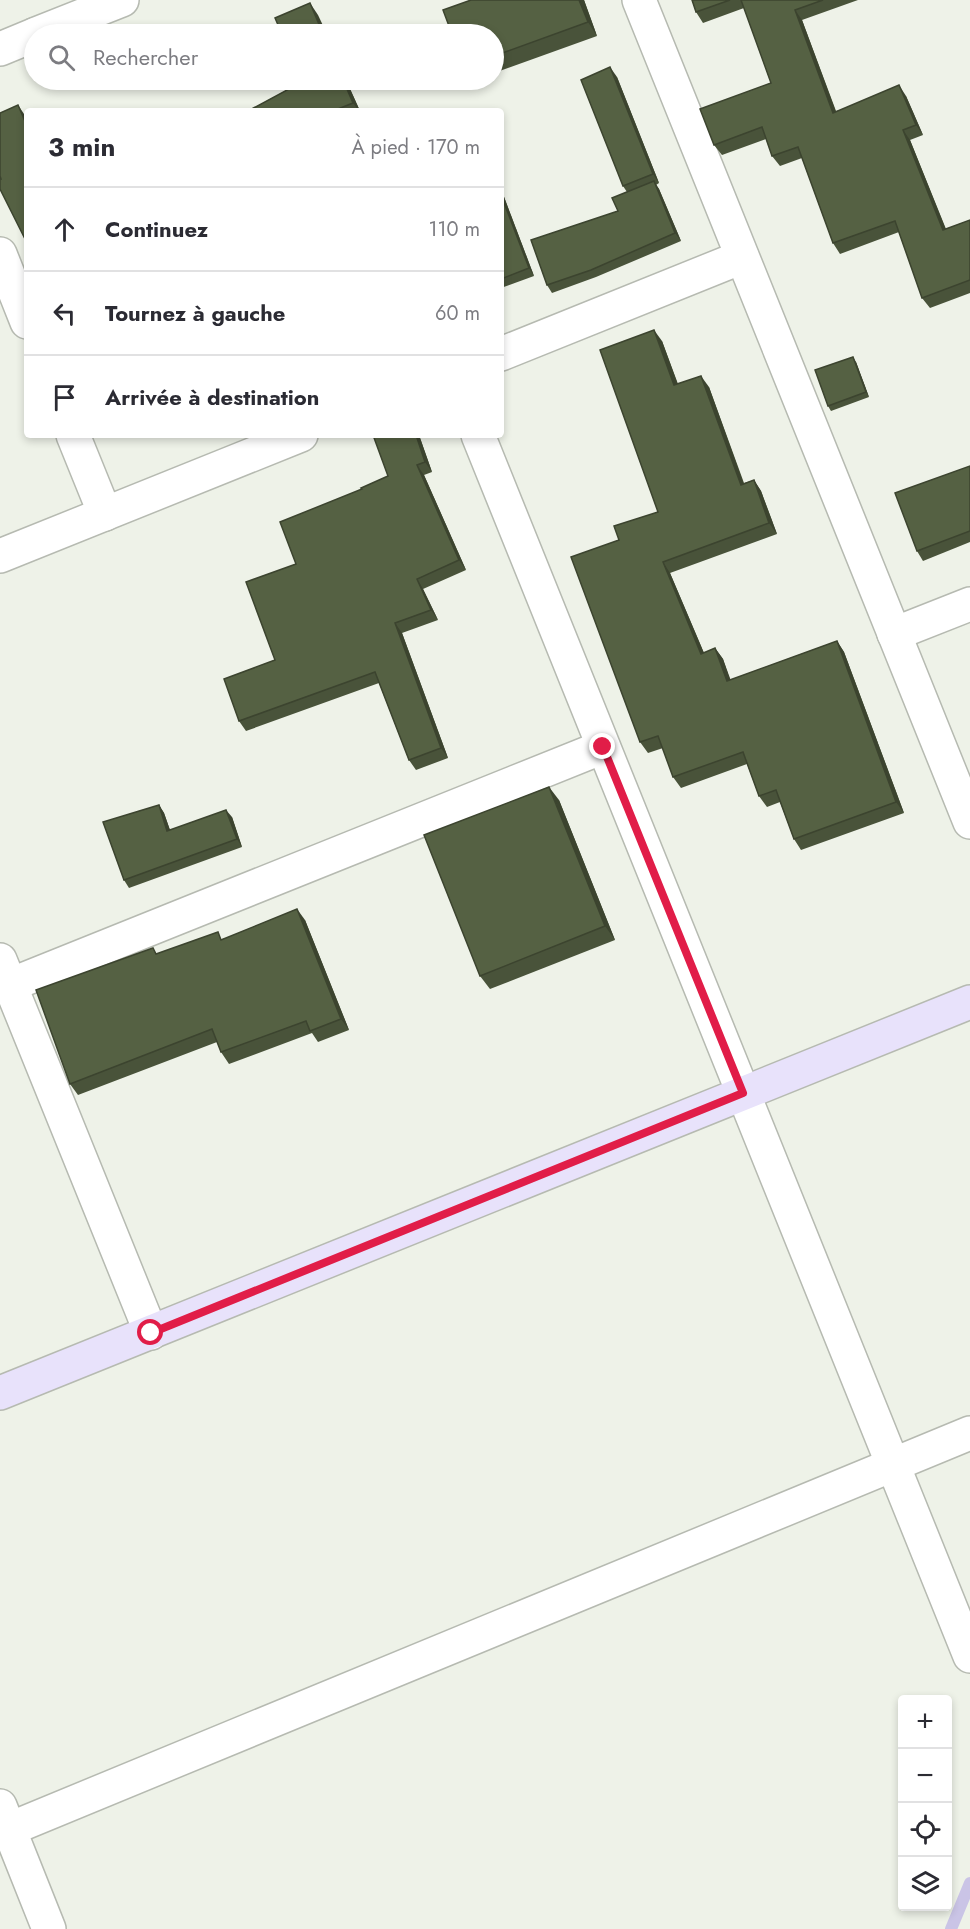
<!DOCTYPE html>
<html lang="fr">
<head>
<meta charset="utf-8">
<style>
	:root { --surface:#fff; --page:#f2f2f3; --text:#2b2b33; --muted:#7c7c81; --line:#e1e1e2 }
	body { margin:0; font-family:Jost,sans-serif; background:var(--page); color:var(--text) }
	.controls { position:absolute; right:18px; bottom:18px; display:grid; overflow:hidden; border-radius:6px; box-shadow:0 3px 9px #0003 }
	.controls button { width:54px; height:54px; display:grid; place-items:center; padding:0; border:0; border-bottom:2px solid var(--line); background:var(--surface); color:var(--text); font:30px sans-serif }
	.stop { position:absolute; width:18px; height:18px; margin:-14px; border:4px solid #e11d48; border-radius:50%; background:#fff }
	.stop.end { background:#e11d48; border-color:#fff; box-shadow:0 2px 6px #0008 }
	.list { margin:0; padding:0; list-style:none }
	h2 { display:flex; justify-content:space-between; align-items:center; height:78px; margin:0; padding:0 24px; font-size:26px }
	h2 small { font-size:20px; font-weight:400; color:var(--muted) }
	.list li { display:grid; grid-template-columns:39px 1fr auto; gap:18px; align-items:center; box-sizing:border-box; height:84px; padding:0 24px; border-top:2px solid var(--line) }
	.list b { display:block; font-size:22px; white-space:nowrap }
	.list em { font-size:20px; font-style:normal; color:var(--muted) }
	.icon { flex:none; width:33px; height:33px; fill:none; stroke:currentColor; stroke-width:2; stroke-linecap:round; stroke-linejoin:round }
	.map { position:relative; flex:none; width:970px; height:1929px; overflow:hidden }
	.search { position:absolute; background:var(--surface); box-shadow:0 3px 9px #0003; left:24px; top:24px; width:480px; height:66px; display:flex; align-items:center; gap:15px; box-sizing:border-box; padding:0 21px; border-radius:33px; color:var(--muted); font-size:22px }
	.panel { position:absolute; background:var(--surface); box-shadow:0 3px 9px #0003; left:24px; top:108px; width:480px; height:330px; border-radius:6px }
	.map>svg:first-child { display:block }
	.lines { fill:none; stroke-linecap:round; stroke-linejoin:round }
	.stream { stroke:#cac4e6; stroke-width:12 }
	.street-casing { stroke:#b6bab1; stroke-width:36 }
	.secondary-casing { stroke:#b6bab1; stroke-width:36 }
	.street { stroke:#fff; stroke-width:33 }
	.secondary { stroke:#e8e2fb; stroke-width:33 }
	.wall { fill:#49533a }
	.shaded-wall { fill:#3c442f }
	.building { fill:#556143; stroke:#3c442f; stroke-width:1.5 }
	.route { stroke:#e11d48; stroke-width:8 }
</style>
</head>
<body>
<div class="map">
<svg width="970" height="1929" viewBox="0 0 970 1929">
	<rect width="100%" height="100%" fill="#eef2e8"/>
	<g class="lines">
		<polyline class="stream" points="951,1929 970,1883"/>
		<g class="street-casing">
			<g id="street">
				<polyline points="639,0 970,822"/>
				<polyline points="36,34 122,0"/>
				<polyline points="0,49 34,35"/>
				<polyline points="0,254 27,322"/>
				<polyline points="501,354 742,257"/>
				<polyline points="73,435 105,514"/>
				<polyline points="478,435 970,1656"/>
				<polyline points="0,556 301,435"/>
				<polyline points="894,634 970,604"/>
				<polyline points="0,960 151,1333"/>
				<polyline points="10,985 603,747"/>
				<polyline points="0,1806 49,1929"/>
				<polyline points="0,1833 970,1433"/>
			</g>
		</g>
		<g class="secondary-casing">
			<polyline id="secondary" points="0,1393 970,1002"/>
		</g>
		<use href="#street" class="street"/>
		<use href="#secondary" class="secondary"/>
	</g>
	<g class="wall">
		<polygon points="471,0 584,0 597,36 494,73 494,34"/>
		<polygon points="692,0 858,0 802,20 836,111 906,96 923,135 910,140 946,229 970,220 970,293 930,308 922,298 899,232 840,254 833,243 802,158 780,166 772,156 766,139 722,155 714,145 771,83 744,8 703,23 696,12"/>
		<polygon points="617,77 659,183 656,185 659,189 681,241 596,277 552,293 547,285 618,211 627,192 623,186"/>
		<polygon points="301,80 346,80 360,111 248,111 302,82"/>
		<polygon points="501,189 534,276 501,288"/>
		<polygon points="662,341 678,384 709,387 744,483 754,480 761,491 777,534 670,573 704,653 715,648 723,659 730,680 837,641 844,652 904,813 801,850 794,839 780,802 767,807 759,796 747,764 681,788 673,777 663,748 648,753 640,742 619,540 658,512"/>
		<polygon points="856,362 869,397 831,411 828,406"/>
		<polygon points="419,435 432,472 424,475 466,570 423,589 438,620 402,633 448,758 416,770 409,760 379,683 246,731 239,721 275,660 296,564 362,489 388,476"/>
		<polygon points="970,466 970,542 923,561 917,551"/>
		<polygon points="559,800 615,940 490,989 480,976"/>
		<polygon points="159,805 164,813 170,830 232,817 242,847 129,888 124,880"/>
		<polygon points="305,920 349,1030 318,1042 312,1033 229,1064 221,1052 217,1042 78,1095 70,1084 157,954"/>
	</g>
	<g class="shaded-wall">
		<polygon points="579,0 584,0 597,36 588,22"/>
		<polygon points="310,3 318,15 327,34 323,34"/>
		<polygon points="795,10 802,20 840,123 833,113"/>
		<polygon points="610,67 617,77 659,183 653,174"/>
		<polygon points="343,80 346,80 360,111 359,111 353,103"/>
		<polygon points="899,85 906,96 923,135 916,125"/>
		<polygon points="18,105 26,117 27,126"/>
		<polygon points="903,130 910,140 950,240 943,230"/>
		<polygon points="654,181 659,189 681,241 675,233"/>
		<polygon points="501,189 534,276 529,268 501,195"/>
		<polygon points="654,330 662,341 682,396 674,385"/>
		<polygon points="853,357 856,362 869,397 866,392"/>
		<polygon points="701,376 709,387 748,496 741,485"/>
		<polygon points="416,435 419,435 432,472 425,462"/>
		<polygon points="417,465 424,475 466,570 459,560"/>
		<polygon points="754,480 761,491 777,534 769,523"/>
		<polygon points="663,562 670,573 709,665 701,654"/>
		<polygon points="417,579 423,589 438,620 431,610"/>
		<polygon points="395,623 402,633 448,758 441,748"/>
		<polygon points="837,641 844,652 904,813 896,802"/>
		<polygon points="715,648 723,659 735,692 727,681"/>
		<polygon points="549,787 559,800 615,940 605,926"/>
		<polygon points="159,805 164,813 173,839 167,831"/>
		<polygon points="226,810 232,817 242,847 237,839"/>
		<polygon points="297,909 305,920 349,1030 341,1019"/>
	</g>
	<g class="building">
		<polygon points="471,0 579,0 588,22 494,56 494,34 452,34 443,10"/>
		<polygon points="692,0 730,0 696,12"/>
		<polygon points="741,0 823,0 795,10 833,113 899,85 916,125 903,130 943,230 970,220 970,280 922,298 895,221 833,243 798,147 772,156 762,127 714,145 700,109 771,83"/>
		<polygon points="310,3 323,34 282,34 275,18"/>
		<polygon points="610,67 653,174 623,186 581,80"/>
		<polygon points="301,80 343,80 353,103 333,111 248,111 302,82"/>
		<polygon points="18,105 27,126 27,243 0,189 0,179 1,179 0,176 0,113"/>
		<polygon points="654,181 675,233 591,270 547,285 531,240 618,211 612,198"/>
		<polygon points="501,195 529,268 501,279"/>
		<polygon points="654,330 674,385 701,376 741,485 754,480 769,523 663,562 701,654 715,648 727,681 837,641 896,802 794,839 776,790 759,796 743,752 673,777 658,736 640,742 571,557 619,540 614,526 658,512 600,350"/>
		<polygon points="853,357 866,392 828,406 815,370"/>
		<polygon points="373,435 416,435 425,462 417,465 459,560 417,579 431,610 395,623 441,748 409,760 375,672 239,721 224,679 275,660 246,582 296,564 280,522 362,489 361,488 388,476"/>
		<polygon points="970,466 970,531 917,551 895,493"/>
		<polygon points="549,787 605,926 480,976 424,835"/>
		<polygon points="159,805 167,831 226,810 237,839 124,880 103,822"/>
		<polygon points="297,909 341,1019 310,1031 306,1021 221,1052 212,1029 70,1084 36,990 153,948 156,954 218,932 221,940"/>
	</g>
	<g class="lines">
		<polyline class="route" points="151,1333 743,1093 603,747"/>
	</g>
</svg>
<div class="controls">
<button>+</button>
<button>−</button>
<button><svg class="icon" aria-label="locate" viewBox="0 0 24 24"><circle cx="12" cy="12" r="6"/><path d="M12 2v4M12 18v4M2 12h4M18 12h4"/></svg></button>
<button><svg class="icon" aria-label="layers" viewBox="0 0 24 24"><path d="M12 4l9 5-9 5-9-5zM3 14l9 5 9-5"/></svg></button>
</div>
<div class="stop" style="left:151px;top:1333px"></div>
<div class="stop end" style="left:603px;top:747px"></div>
<div class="search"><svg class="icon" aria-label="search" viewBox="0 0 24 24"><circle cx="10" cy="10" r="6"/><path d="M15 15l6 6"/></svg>Rechercher</div>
<section class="panel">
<h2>3 min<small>À pied · 170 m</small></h2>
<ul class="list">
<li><svg class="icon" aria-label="ahead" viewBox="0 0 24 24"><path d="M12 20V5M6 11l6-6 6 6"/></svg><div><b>Continuez</b></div><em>110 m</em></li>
<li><svg class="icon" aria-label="left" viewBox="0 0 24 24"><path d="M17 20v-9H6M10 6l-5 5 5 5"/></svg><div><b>Tournez à gauche</b></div><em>60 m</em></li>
<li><svg class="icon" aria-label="arrive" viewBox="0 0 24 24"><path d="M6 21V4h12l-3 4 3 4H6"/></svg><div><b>Arrivée à destination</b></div></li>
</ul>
</section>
</div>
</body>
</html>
